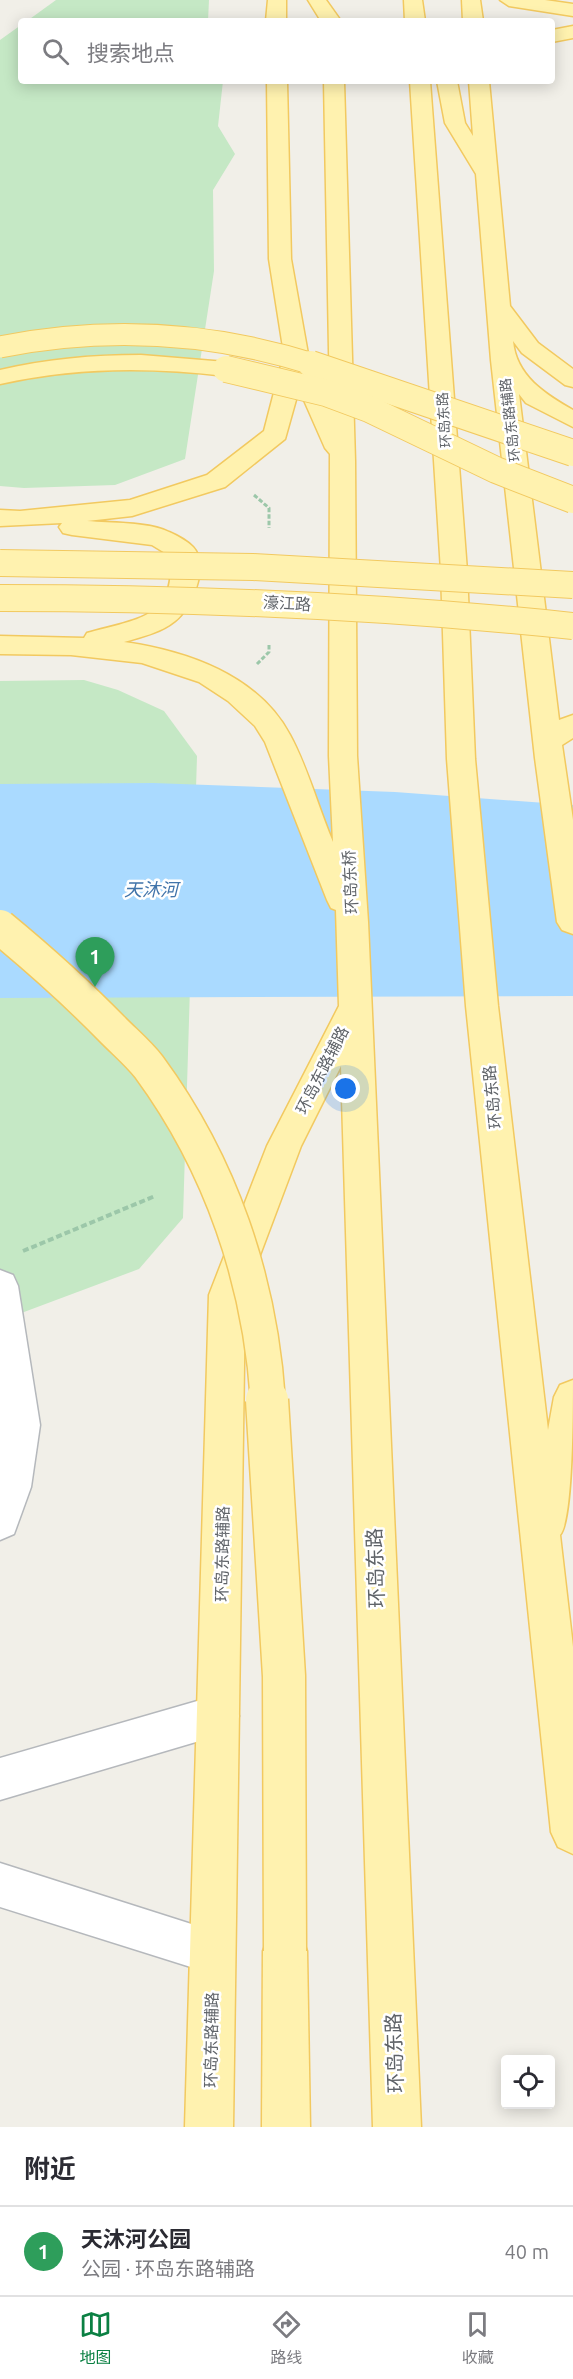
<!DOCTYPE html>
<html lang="zh">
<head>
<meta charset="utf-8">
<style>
	:root { --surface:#fff; --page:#f2f2f3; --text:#2b2b33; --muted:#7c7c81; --line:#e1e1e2; --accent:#0b8043 }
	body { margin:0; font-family:Ubuntu,"Noto Sans SC",sans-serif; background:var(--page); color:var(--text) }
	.controls { position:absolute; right:18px; bottom:18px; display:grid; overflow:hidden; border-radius:6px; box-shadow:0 3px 15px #0003 }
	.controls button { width:54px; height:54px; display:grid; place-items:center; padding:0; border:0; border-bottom:2px solid var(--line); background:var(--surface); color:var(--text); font:30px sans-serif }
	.you { position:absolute; left:346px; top:1089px; width:21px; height:21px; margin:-15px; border:4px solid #fff; border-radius:50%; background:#1a73e8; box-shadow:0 0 0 9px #1a73e833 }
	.badge { display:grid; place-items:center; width:39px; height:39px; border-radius:50%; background:var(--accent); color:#fff; font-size:20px; font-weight:700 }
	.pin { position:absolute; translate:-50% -50px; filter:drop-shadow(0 2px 3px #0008) }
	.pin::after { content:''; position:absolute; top:32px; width:21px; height:18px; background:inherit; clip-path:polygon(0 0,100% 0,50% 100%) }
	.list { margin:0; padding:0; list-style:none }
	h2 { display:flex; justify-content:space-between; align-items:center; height:78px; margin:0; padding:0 24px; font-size:26px }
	h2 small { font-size:20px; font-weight:400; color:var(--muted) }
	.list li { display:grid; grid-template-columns:39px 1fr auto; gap:18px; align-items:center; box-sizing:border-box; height:90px; padding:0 24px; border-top:2px solid var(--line) }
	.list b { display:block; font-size:22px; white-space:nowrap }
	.list p { margin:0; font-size:20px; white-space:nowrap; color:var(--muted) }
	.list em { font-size:20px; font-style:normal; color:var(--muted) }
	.icon { flex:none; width:33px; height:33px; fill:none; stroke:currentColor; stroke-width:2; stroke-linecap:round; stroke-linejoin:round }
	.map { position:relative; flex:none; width:573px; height:2127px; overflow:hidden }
	.search { position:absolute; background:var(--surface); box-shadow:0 3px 15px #0003; left:18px; right:18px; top:18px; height:66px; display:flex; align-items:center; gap:15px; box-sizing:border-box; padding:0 21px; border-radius:6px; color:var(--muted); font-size:22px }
	.sheet { height:168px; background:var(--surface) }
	nav { display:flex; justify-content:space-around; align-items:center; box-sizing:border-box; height:84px; border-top:2px solid var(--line); background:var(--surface); font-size:16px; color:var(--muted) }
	nav a { display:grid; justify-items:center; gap:3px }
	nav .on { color:var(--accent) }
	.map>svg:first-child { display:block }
	.green { fill:#c5e8c5 }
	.water { fill:#aadaff }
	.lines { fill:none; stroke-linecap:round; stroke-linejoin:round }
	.minor-casing { stroke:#b5b8bc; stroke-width:3 }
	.major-casing { stroke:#f2c960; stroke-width:3 }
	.path-far1 { stroke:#9cc7a9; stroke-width:3; stroke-dasharray:4.5 2; stroke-linecap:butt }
	.path { stroke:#9cc7a9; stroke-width:4; stroke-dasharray:6 3; stroke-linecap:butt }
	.minor { fill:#fff; fill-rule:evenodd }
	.major { fill:#fff2af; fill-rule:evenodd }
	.major-bridge-far3-casing { stroke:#f2c960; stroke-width:23; stroke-linecap:butt }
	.major-bridge-far2-casing { stroke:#f2c960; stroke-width:28; stroke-linecap:butt }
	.major-bridge-far1-casing { stroke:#f2c960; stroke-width:37; stroke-linecap:butt }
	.major-bridge-casing { stroke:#f2c960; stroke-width:45; stroke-linecap:butt }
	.major-bridge-far3 { stroke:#fff2af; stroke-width:21 }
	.major-bridge-far2 { stroke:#fff2af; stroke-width:26 }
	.major-bridge-far1 { stroke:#fff2af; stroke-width:34 }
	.major-bridge { stroke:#fff2af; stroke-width:42 }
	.labels { text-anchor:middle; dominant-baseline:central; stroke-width:5; stroke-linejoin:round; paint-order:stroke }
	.far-street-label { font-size:14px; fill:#5f6368; stroke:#fff }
	.street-label { font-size:16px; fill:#5f6368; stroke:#fff }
	.water-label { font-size:18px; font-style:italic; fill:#4174aa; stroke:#fff }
	.near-street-label { font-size:20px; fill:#5f6368; stroke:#fff }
</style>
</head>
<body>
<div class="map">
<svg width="573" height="2127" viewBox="0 0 573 2127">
	<rect width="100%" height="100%" fill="#f1efe8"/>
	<g class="green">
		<polygon points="56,0 209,0 208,21 27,21"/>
		<polygon points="21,25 21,81 223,81 218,126 235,154 213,190 214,271 185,459 115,485 24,488 0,486 0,40"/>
		<polygon points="84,680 118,690 164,711 197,756 183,1218 139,1269 0,1321 0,681"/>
	</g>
	<polygon class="water" points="153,783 395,792 573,805 573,996 0,998 0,784"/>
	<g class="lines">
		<g class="minor-casing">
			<g id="minor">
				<polygon points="0,1270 13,1275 18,1286 40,1425 31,1487 14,1534 0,1540"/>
				<polygon points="218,1695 233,1701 239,1716 233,1731 0,1800 0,1758"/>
				<polygon points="0,1863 229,1936 235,1952 229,1968 213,1974 0,1907"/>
			</g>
		</g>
		<g class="major-casing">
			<g id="major">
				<polygon points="268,0 286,0 286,21 266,21"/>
				<polygon points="308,0 326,0 341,21 321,21"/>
				<polygon points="404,0 422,0 425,21 405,21"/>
				<polygon points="462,0 480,0 483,21 463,21"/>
				<polygon points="500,0 545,0 573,4 573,16 509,6"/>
				<polygon points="573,26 573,38 552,42 552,30"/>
				<path d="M267,81H287L291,259L308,354L330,403L324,81H344L355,461L357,756L368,922L421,2127H373L341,1066L301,1146L245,1295L233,2127H185L209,1295L267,1146L339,1006L336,910L331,908L327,900L265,742L255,726L228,701L199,682L142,663L71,655L0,654V636L84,638L87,633C136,619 177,619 170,556L152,545L72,535L63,533L59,527L62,523L0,526V510L20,511L130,500L207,475L264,431L284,354L269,259ZM299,389L325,448L330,454L329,756L333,842C318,807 308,768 290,735C258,675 187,651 124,642C141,637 160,633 175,621C192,608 210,565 193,547C187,541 176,535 169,532C149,522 110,523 87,521L132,516L225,487L285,439Z"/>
				<path d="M410,81H430L467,571L475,759L498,1006L548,1430L554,1397L560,1385L573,1380C573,1408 573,1521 560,1535L573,1647V1854L558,1847L551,1832L466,1006L447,759L441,571Z"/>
				<path d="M437,81H457L465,123L473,136L469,81H489L510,306L538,343L573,369V387L565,385L522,353L513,341C516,376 545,394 573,410V427L526,403L519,394L559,720L573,715V738L562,745L573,820V934L562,930L557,922L535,758L491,360L476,174L445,123Z"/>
				<path d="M141,355L226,362L234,364L238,369L234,374L226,376C149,367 76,367 0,384V370C47,359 93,355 141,355Z"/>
				<polygon points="285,1929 301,1935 307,1951 310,2127 262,2127 263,1951 269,1935"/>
			</g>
		</g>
		<g class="path-far1">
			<polyline points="254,495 269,508 269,528"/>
			<polyline points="257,664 269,652 269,644"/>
		</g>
		<polyline class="path" points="23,1251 155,1196"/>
		<use href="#minor" class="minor"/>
		<use href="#major" class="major"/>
		<g class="major-bridge-far3-casing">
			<path id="major-bridge-far3" d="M0,347C106,326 213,332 316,365"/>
		</g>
		<g class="major-bridge-far2-casing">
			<g id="major-bridge-far2">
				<polyline points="311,364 573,453"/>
				<polyline points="226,369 326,393 369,409 496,470 573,500"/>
				<polyline points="0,563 253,567 573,585"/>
				<path d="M0,598C192,598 382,606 573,626"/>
			</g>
		</g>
		<g class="major-bridge-far1-casing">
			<path id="major-bridge-far1" d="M0,927C40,960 78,994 114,1031C126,1043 139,1054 149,1067C221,1165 260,1280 268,1401"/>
		</g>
		<g class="major-bridge-casing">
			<polyline id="major-bridge" points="267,1400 284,1676 285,1951"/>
		</g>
		<use href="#major-bridge-far3" class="major-bridge-far3"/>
		<use href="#major-bridge-far2" class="major-bridge-far2"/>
		<use href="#major-bridge-far1" class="major-bridge-far1"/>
		<use href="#major-bridge" class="major-bridge"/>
	</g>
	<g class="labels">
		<g class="far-street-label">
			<text transform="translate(444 420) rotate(-94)">环岛东路</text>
			<text transform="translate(510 420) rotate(-97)">环岛东路辅路</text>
		</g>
		<g class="street-label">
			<text transform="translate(287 603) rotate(3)">濠江路</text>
			<text transform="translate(350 882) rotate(-93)">环岛东桥</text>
			<text transform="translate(322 1070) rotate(-63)">环岛东路辅路</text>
			<text transform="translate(492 1097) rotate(-96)">环岛东路</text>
			<text transform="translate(222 1554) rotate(-89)">环岛东路辅路</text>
			<text transform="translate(211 2040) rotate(-89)">环岛东路辅路</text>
		</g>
		<g class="water-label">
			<text x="151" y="889">天沐河</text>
		</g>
		<g class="near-street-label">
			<text transform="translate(375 1568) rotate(-92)">环岛东路</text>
			<text transform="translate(394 2053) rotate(-92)">环岛东路</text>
		</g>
	</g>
</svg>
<div class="controls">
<button><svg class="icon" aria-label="locate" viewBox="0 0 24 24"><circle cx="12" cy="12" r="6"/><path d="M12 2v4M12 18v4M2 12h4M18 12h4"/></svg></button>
</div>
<div class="you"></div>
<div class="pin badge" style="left:95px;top:987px;background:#2e9e5b">1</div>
<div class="search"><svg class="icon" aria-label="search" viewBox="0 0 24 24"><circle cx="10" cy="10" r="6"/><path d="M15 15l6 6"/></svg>搜索地点</div>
</div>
<section class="sheet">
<h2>附近<small></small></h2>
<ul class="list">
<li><span class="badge" style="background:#2e9e5b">1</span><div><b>天沐河公园</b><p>公园 · 环岛东路辅路</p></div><em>40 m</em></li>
</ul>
</section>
<nav>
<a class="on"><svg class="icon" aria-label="map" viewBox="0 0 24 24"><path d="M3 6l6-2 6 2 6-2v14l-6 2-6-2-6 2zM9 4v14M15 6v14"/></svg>地图</a>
<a><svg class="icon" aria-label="directions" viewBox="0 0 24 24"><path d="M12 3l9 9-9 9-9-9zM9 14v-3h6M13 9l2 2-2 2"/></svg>路线</a>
<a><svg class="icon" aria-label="saved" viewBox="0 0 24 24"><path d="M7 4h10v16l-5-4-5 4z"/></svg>收藏</a>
</nav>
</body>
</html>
